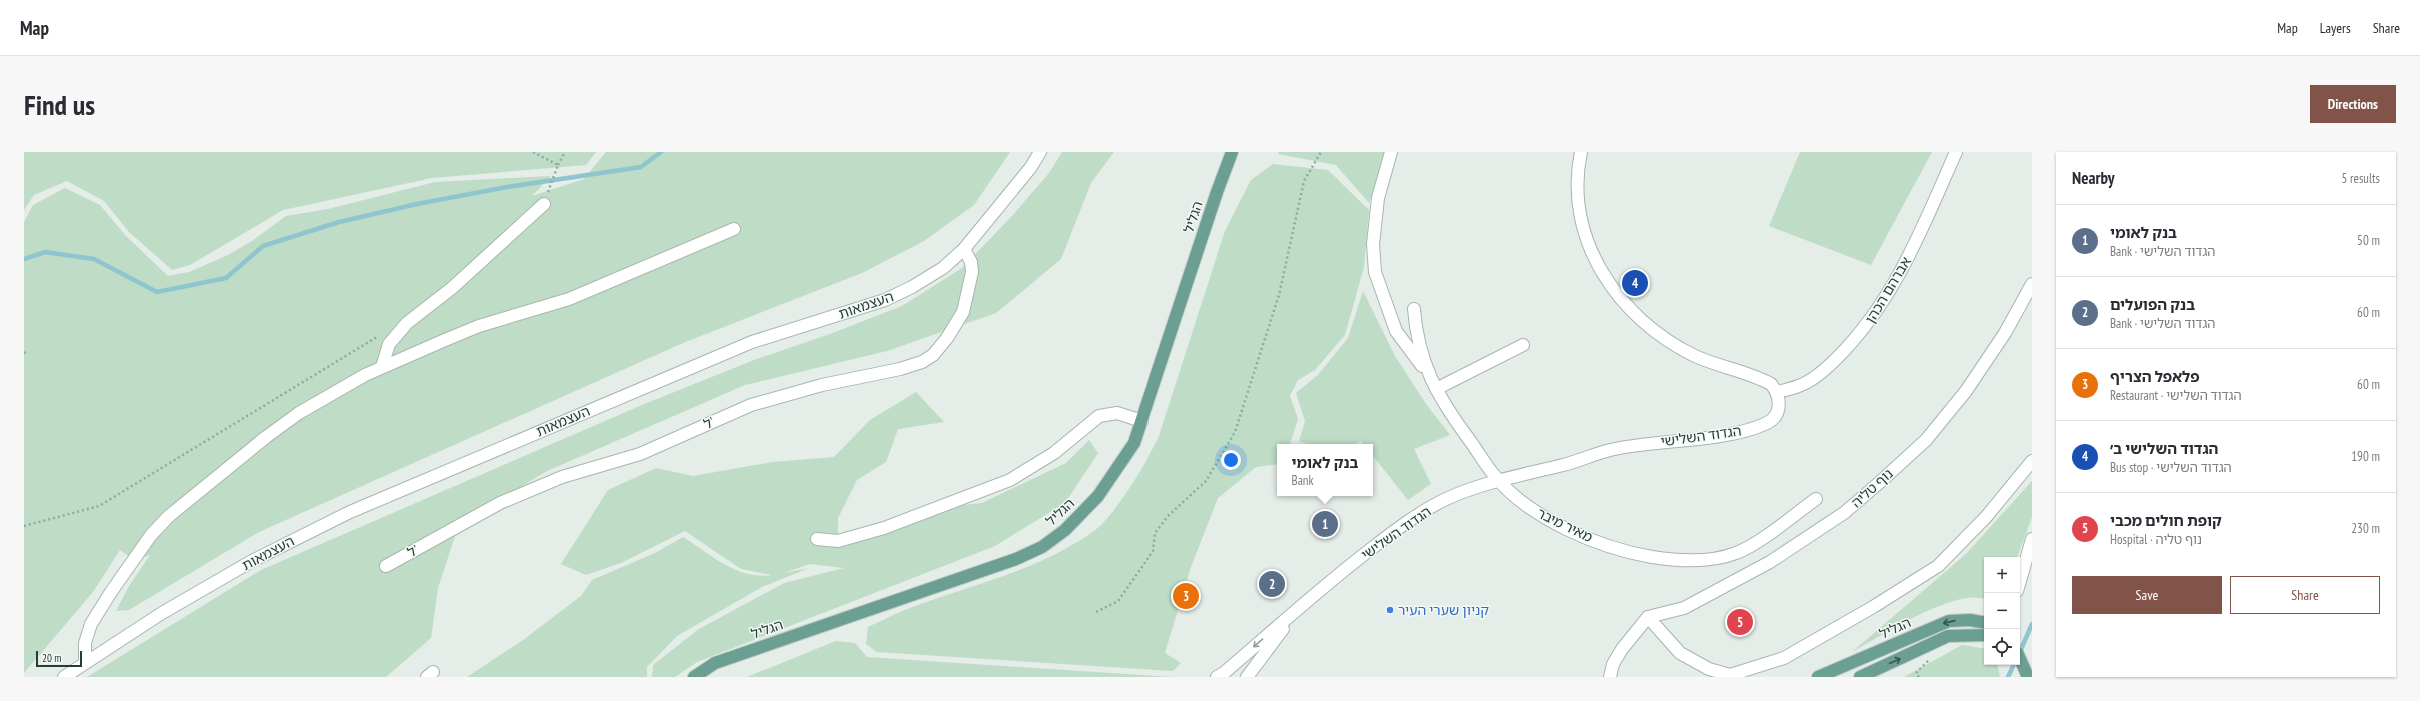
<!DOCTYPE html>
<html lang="en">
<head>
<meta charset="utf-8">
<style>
	:root { --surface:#fff; --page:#f7f7f7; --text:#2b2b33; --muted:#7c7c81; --line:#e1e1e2; --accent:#815349 }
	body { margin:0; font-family:"PT Sans Narrow","Noto Sans Hebrew",sans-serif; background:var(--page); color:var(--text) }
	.controls { position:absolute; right:12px; bottom:12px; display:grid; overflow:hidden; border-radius:0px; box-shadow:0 1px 3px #0004 }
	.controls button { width:36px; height:36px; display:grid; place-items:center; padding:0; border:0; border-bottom:1px solid var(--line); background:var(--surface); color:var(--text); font:20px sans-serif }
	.scale { position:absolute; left:12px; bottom:10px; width:46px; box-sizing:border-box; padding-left:4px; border:2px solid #243d36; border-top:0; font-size:11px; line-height:14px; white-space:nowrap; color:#243d36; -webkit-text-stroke:3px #f4f9f7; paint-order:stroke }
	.you { position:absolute; left:1207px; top:308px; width:14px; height:14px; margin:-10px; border:3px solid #fff; border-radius:50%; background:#1a73e8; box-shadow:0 0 0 6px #1a73e833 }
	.badge { display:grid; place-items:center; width:26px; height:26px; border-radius:50%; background:var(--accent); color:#fff; font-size:13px; font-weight:700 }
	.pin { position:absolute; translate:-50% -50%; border:2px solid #fff; box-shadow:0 1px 4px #0006 }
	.popup { position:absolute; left:1253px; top:292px; width:96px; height:52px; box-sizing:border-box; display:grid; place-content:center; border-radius:0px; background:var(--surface); filter:drop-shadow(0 1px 3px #0005); font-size:13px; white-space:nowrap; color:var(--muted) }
	.popup b { font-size:15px; color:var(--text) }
	.popup::after { content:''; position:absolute; left:50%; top:100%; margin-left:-8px; border:8px solid transparent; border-top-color:var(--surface) }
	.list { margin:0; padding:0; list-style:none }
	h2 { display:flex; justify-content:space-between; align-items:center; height:52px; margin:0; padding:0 16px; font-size:17px }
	h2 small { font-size:13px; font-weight:400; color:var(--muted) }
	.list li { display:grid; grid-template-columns:26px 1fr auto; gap:12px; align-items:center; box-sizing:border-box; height:72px; padding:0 16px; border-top:1px solid var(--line) }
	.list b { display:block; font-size:15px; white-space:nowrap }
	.list p { margin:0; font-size:13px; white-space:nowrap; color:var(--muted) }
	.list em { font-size:13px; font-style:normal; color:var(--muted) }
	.actions { display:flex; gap:8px; padding:12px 16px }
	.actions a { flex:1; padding:9px 0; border:1px solid var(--accent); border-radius:0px; text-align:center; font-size:14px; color:var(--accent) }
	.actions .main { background:var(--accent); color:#fff }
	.icon { flex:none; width:22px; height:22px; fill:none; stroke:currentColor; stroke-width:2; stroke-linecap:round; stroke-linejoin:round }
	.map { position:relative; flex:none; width:2008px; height:525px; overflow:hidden; border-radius:0px }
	header { display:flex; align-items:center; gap:24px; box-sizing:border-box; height:56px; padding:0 20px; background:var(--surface); border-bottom:1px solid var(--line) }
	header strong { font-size:19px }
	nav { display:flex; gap:22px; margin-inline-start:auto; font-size:14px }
	.intro { display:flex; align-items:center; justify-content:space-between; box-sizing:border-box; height:96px; padding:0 24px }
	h1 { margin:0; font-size:28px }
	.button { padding:10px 18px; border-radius:0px; background:var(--accent); color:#fff; font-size:14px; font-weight:700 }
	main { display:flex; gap:24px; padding:0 24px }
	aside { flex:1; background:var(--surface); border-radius:0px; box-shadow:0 1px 3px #0004 }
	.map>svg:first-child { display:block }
	.green { fill:#bedcc6 }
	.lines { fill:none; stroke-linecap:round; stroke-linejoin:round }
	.stream { stroke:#8fc5ce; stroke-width:4.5 }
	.minor-casing { stroke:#a7b5af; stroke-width:14 }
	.major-casing { stroke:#c2c9c7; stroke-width:14 }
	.path { stroke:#86aea1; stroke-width:2.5; stroke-dasharray:2 3; stroke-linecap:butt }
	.minor { stroke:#fff; stroke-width:12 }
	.major { stroke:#6b9f91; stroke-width:12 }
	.oneway { stroke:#36564d }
	.oneway2 { stroke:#929e9a }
	.shop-dot { fill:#3f7fe0; stroke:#f4f9f7; stroke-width:1.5 }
	.labels { text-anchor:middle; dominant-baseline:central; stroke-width:3; stroke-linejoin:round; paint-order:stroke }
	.street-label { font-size:14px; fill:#243d36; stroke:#f4f9f7 }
	.shop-label { font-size:14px; fill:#366cbe; stroke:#f4f9f7; text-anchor:start }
</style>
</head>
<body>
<header>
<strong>Map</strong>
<nav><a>Map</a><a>Layers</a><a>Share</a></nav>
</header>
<div class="intro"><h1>Find us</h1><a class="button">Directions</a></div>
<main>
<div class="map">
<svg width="2008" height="525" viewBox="0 0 2008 525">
	<rect width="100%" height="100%" fill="#e4ede8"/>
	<g class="green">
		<polygon points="0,0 572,0 562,13 408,26 259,58 166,113 148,118 105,80 80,49 43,29 10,43 0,58"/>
		<polygon points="582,0 986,0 950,53 900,89 838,121 659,191 235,380 105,458 92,459 105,434 126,403 111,409 96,398 69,440 0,521 0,70 9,53 41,36 76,53 101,83 144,124 165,120 204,103 228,89 262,64 304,57 411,30 527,24 508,44 560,27"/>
		<polygon points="1038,0 1090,0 1067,31 1037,107 972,161 863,199 721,233 523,319 435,372 414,436 407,486 362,525 63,525 237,418 618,253 730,208 806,182 878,154 938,116 988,64 1025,21"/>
		<polygon points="1255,0 1361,0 1345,51 1312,13 1254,2"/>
		<polygon points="1776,0 1908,0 1847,113 1745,74"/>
		<path d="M1249,12L1304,18L1345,58L1340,115L1321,183L1291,218L1274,228L1266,244L1274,267L1265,295H1256V312L1232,315L1194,346L1167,415L1141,501L1157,511L1149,519L853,500L842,492L844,475C857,469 869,463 883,457C946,433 1014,419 1070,379C1091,364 1124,308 1135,284L1201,79L1227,28Z"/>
		<path d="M1339,139L1371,204L1402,252L1426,283L1390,297L1407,332L1384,348L1346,300V295H1342L1337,289C1320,300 1294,296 1275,289L1281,269L1272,241L1294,223L1324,186Z"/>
		<path d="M892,240L920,270L874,277L862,310L833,328L814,366V383L921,355L958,351L1042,311L1065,288L1074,301L1041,351L971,394L673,510L651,525H628L629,513L675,477L760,431L820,416L786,412L759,421L785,416L738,435L653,484L623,515V525H443L499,488L557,444L568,428L631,401L659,385C686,402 715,429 748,423L717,417L661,379L597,411L562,423L537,412L584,338L632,316L669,324L749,310L810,305L846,268Z"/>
		<path d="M2008,329V365L1992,408H1963V448C1933,434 1856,485 1828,500L1942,402Z"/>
		<polygon points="812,489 831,491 843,505 1147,525 723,525"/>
		<polygon points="1938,493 1963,497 1963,510 1973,510 1976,525 1880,525"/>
	</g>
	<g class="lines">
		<g class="stream">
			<polyline points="0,107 21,100 70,107 133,140 202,126 239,94 315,70 393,52 483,35 617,15 637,0"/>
			<polyline points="1995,502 2008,472"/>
			<polyline points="1984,525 1991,510"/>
		</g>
		<g class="minor-casing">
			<g id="minor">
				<polyline points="1367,0 1354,46 1349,92 1351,120 1372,179 1398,214"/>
				<path d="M1390,157C1394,210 1413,244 1444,286C1453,298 1460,311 1470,323C1504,366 1575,396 1628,405C1654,409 1687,411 1712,401C1735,393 1771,362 1792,347"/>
				<polyline points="358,215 365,192 383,171 428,136 520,52"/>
				<polyline points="1412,237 1499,193"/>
				<path d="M1754,240C1762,238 1770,236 1777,233C1790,228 1804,215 1813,206C1872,147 1899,74 1932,0"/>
				<polyline points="793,387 814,389 860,376 986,328 1030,301 1075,264 1093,261 1118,269"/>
				<polyline points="362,414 476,351 538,325 616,302 727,253 798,233 876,217 898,210 909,203 923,186 939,160 948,120 947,110 940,97"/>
				<polyline points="1993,439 2008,387"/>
				<polyline points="1624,465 1656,501 1685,517 1706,523 1760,506 1849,455 1914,414 1962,365 2008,309"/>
				<polyline points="61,510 61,491 67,472 87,440 127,383 145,364 242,285 275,261 341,223 421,188 455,174 545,147 710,77"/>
				<polyline points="40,525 138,461 228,409 326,360 728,190 861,148 888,135 919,116 940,97 1007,15 1016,0"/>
				<polyline points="403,525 409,520"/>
				<path d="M1193,525L1200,521C1249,479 1296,436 1347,397C1370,379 1395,360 1422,347C1459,330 1499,323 1539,313C1555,309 1570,302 1586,298C1633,287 1701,291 1743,271C1759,263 1757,244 1747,232C1723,219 1695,215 1671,204C1594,167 1539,86 1557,0"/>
				<polyline points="1223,525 1259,477"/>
				<polyline points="1586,525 1589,512 1598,497 1624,465 1660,456 1746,410 1820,361 1856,330 1902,288 1942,239 1981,181 2008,132"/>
			</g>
		</g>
		<g class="major-casing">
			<g id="major">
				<polyline points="1993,500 2004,525"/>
				<polyline points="670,525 691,511 992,407 1018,395 1041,378 1074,344 1110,291 1193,40 1208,0"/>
				<polyline points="1794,525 1925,469 1946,468 1963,471"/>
				<polyline points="1836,525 1924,484 1963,483"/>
			</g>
		</g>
		<g class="path">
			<polyline points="509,0 534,13 524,40"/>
			<polyline points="534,13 541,0"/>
			<polyline points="0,200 2,202 0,203"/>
			<polyline points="0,374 75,354 353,185"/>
			<polyline points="1072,460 1094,449 1129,399 1131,381 1144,364 1182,329 1211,280 1255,143 1280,29 1297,0"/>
			<polyline points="1895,525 1892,521 1905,508"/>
		</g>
		<use href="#minor" class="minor"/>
		<use href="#major" class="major"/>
	</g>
	<defs><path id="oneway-shaft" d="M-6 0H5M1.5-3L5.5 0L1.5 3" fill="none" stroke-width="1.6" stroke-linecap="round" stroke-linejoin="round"/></defs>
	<g class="oneway">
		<use href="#oneway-shaft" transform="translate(1925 470) rotate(167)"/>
		<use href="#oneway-shaft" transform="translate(1871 509) rotate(-25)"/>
	</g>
	<use class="oneway2" href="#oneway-shaft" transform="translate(1234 491) rotate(139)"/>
	<circle class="shop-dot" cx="1366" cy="458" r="4"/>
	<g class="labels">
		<g class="street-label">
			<text transform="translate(1169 65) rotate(-72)">הגליל</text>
			<text transform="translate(1864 138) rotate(-59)">אברהם הכהן</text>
			<text transform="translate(842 153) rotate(-19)">העצמאות</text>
			<text transform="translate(539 269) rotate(-23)">העצמאות</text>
			<text transform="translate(685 271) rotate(-25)">ל'</text>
			<text transform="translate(1677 284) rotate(-8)">הגדוד השלישי</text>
			<text transform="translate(1848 336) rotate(-42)">נוף טליה</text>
			<text transform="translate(1036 360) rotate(-43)">הגליל</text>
			<text transform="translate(1541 373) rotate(26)">מאיר מיבר</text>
			<text transform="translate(1372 381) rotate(-35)">הגדוד השלישי</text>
			<text transform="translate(389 399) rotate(-29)">ל'</text>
			<text transform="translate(244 401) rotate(-28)">העצמאות</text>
			<text transform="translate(1871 476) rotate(-24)">הגליל</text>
			<text transform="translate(743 477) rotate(-19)">הגליל</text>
		</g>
		<g class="shop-label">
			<text x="1374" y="458">קניון שערי העיר</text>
		</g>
	</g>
</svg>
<div class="controls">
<button>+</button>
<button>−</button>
<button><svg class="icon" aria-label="locate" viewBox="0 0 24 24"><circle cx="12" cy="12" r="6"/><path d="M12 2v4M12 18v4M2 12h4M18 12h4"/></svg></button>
</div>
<div class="scale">20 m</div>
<div class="you"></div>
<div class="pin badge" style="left:1301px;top:372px;background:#5c6f8a">1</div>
<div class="popup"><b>בנק לאומי</b>Bank</div>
<div class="pin badge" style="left:1248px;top:432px;background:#5c6f8a">2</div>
<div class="pin badge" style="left:1162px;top:444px;background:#e8710a">3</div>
<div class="pin badge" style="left:1611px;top:131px;background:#1a4fb4">4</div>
<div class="pin badge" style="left:1716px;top:470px;background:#e0444e">5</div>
</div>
<aside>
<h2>Nearby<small>5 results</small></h2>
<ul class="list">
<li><span class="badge" style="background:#5c6f8a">1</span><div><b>בנק לאומי</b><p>Bank · הגדוד השלישי</p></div><em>50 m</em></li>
<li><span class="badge" style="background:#5c6f8a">2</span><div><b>בנק הפועלים</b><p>Bank · הגדוד השלישי</p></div><em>60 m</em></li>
<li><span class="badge" style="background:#e8710a">3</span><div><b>פלאפל הצריף</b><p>Restaurant · הגדוד השלישי</p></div><em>60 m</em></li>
<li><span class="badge" style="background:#1a4fb4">4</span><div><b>הגדוד השלישי ב׳</b><p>Bus stop · הגדוד השלישי</p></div><em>190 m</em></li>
<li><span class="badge" style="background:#e0444e">5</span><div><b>קופת חולים מכבי</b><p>Hospital · נוף טליה</p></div><em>230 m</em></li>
</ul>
<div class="actions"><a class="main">Save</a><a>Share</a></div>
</aside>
</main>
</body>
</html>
